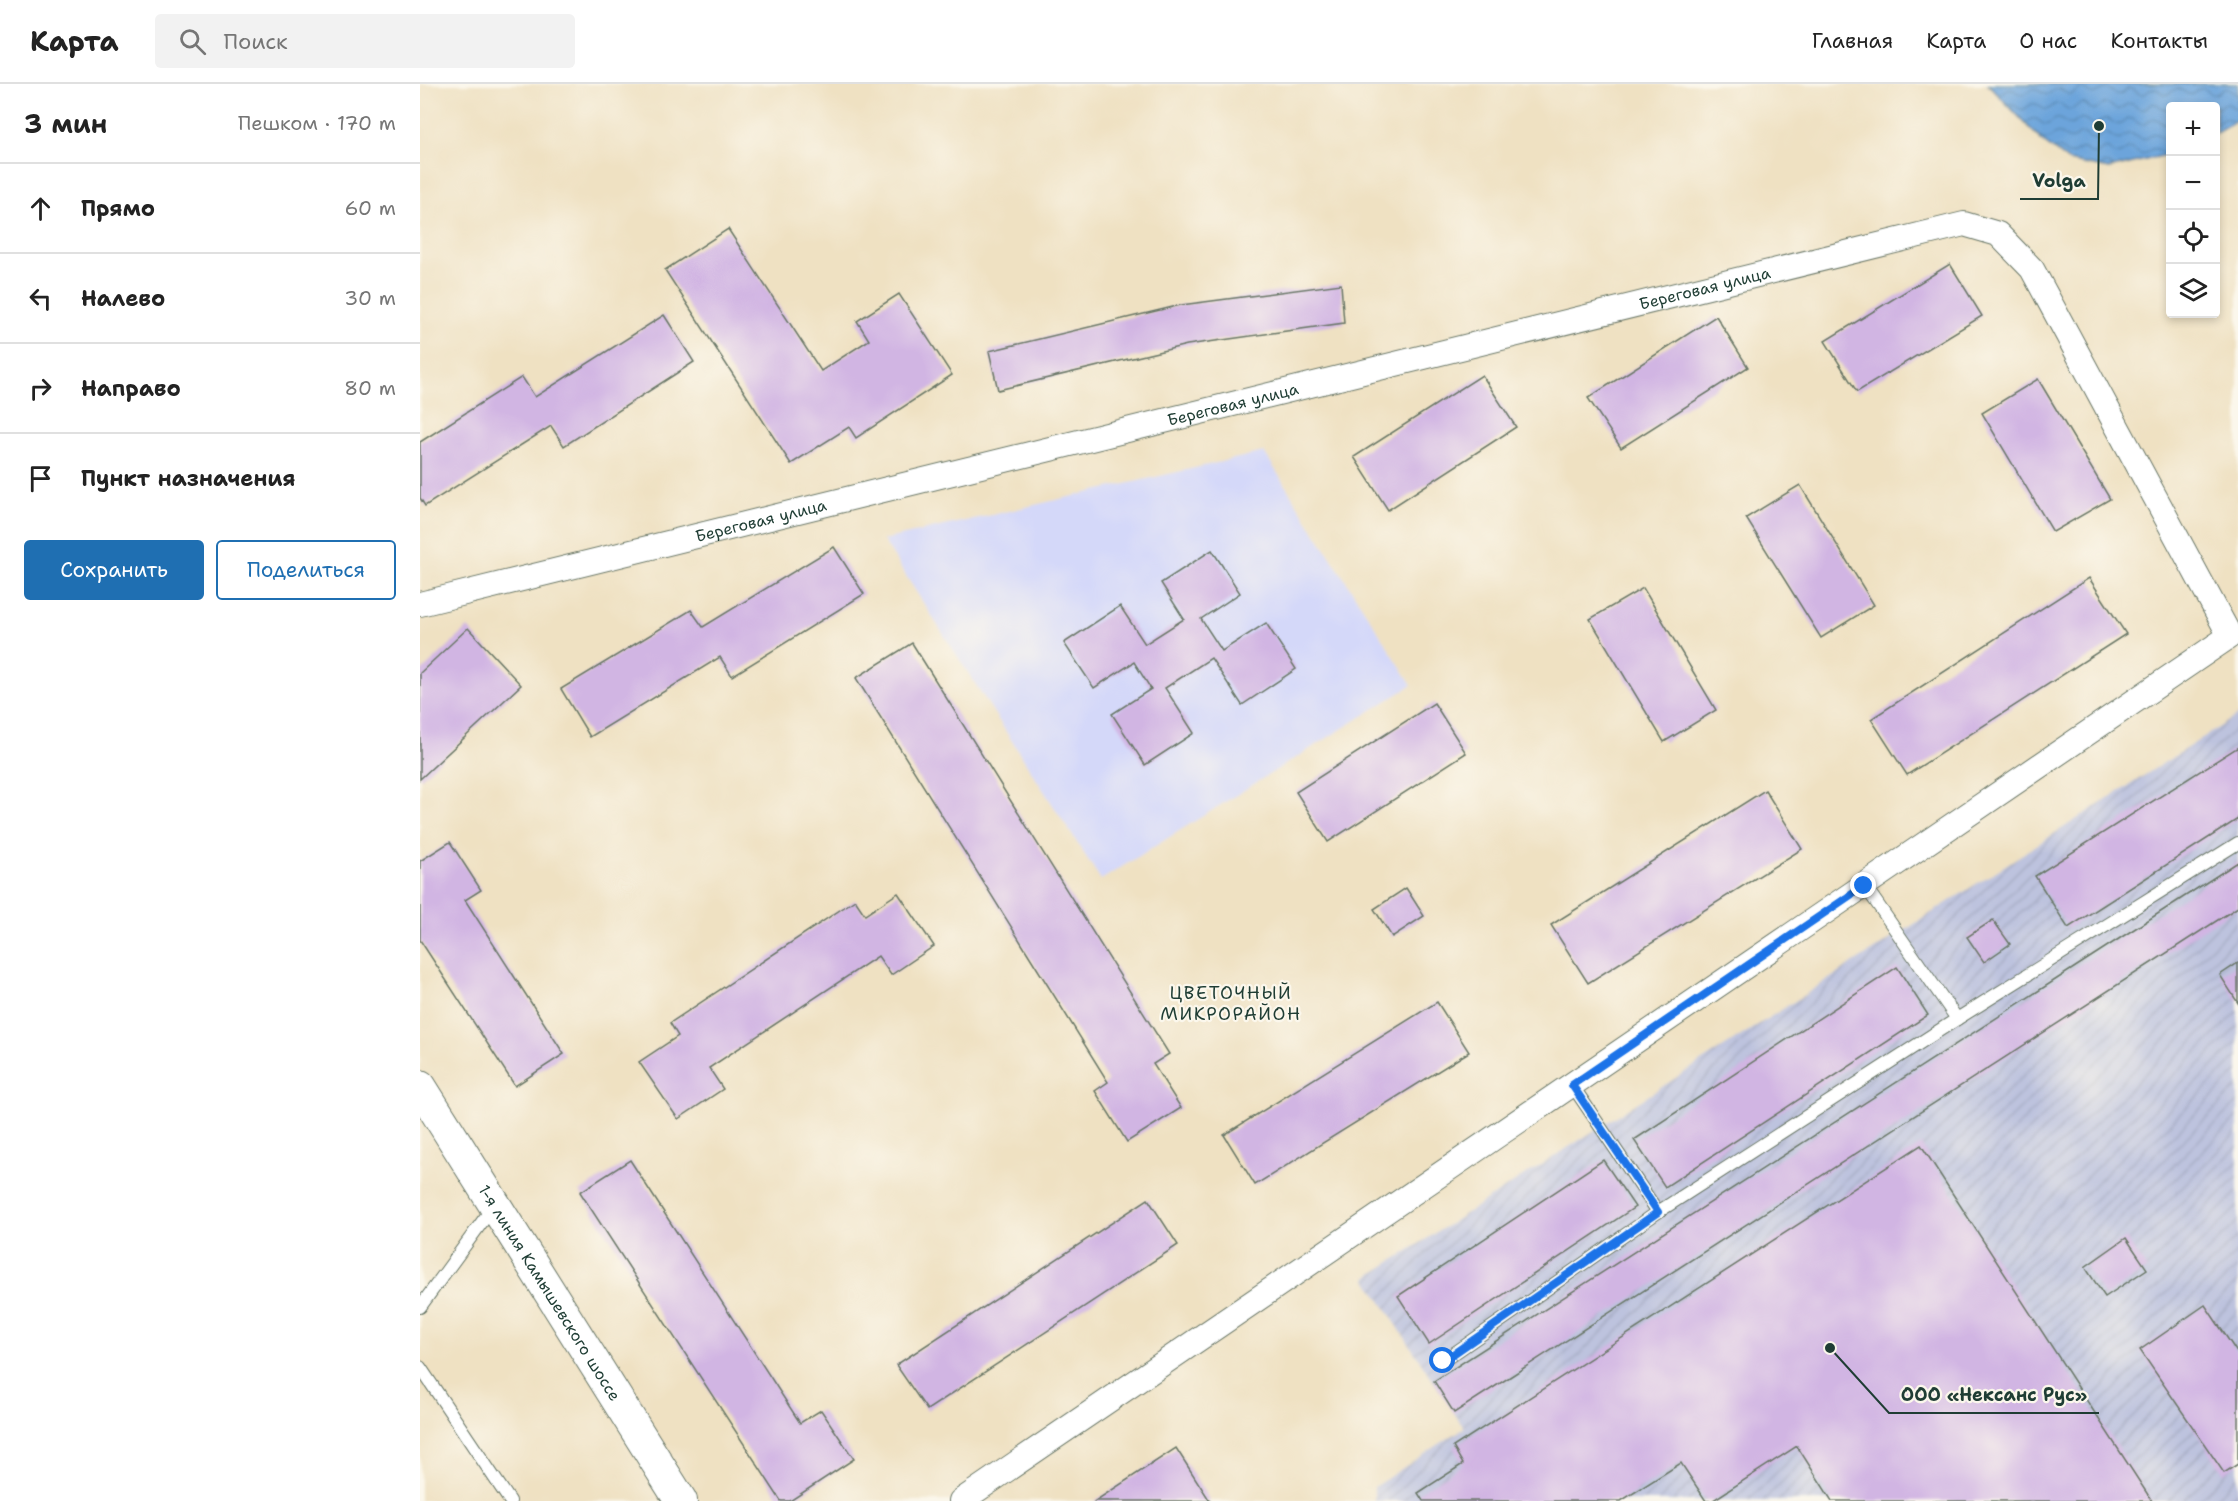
<!DOCTYPE html>
<html lang="ru">
<head>
<meta charset="utf-8">
<style>
	:root { --surface:#fff; --page:#f2f2f2; --text:#222; --muted:#767676; --line:#e0e0e0; --accent:#1f6fb2 }
	body { margin:0; font-family:"Shantell Sans",sans-serif; background:var(--page); color:var(--text) }
	.controls { position:absolute; right:18px; top:18px; display:grid; overflow:hidden; border-radius:6px; box-shadow:0 3px 9px #0003 }
	.controls button { width:54px; height:54px; display:grid; place-items:center; padding:0; border:0; border-bottom:2px solid var(--line); background:var(--surface); color:var(--text); font:30px sans-serif }
	.stop { position:absolute; width:18px; height:18px; margin:-14px; border:4px solid #1a73e8; border-radius:50%; background:#fff }
	.stop.end { background:#1a73e8; border-color:#fff; box-shadow:0 2px 6px #0008 }
	.list { margin:0; padding:0; list-style:none }
	h2 { display:flex; justify-content:space-between; align-items:center; height:78px; margin:0; padding:0 24px; font-size:26px }
	h2 small { font-size:20px; font-weight:400; color:var(--muted) }
	.list li { display:grid; grid-template-columns:39px 1fr auto; gap:18px; align-items:center; box-sizing:border-box; height:90px; padding:0 24px; border-top:2px solid var(--line) }
	.list b { display:block; font-size:22px; white-space:nowrap }
	.list em { font-size:20px; font-style:normal; color:var(--muted) }
	.actions { display:flex; gap:12px; padding:18px 24px }
	.actions a { flex:1; padding:14px 0; border:2px solid var(--accent); border-radius:6px; text-align:center; font-size:21px; color:var(--accent) }
	.actions .main { background:var(--accent); color:#fff }
	.icon { flex:none; width:33px; height:33px; fill:none; stroke:currentColor; stroke-width:2; stroke-linecap:round; stroke-linejoin:round }
	.map { position:relative; flex:none; width:1818px; height:1417px; overflow:hidden }
	header { display:flex; align-items:center; gap:36px; box-sizing:border-box; height:84px; padding:0 30px; background:var(--surface); border-bottom:2px solid var(--line) }
	header strong { font-size:28px }
	nav { display:flex; gap:33px; margin-inline-start:auto; font-size:21px }
	.search { width:420px; height:54px; background:var(--page); display:flex; align-items:center; gap:15px; box-sizing:border-box; padding:0 21px; border-radius:6px; color:var(--muted); font-size:22px }
	main { display:flex }
	aside { flex:1; background:var(--surface) }
	.map>svg:first-child { display:block }
	.built { fill:#d4d8f9 }
	.industrial { fill:url(#industrial-furrows) }
	.water { fill:url(#water-waves); stroke:#467088; stroke-width:1.5 }
	.building { fill:#d1b5e3 }
	.lines { fill:none; stroke-linecap:round; stroke-linejoin:round }
	.service-casing { stroke:#687666; stroke-width:14 }
	.minor-casing { stroke:#687666; stroke-width:26 }
	.tertiary-casing { stroke:#687666; stroke-width:34 }
	.service { stroke:#fff; stroke-width:12 }
	.minor { stroke:#fff; stroke-width:24 }
	.tertiary { stroke:#fff; stroke-width:32 }
	.route { stroke:#1a73e8; stroke-width:8 }
	.labels { text-anchor:middle; dominant-baseline:central; stroke-width:4.5; stroke-linejoin:round; paint-order:stroke }
	.street-label { font-size:16px; fill:#1f3d34; stroke:#fbf7ec }
	.neighbourhood-label { font-size:18px; letter-spacing:1.5px; fill:#1f3d34; stroke:#fbf7ec }
	.leader { fill:none; stroke:#1f3d34; stroke-width:2 }
	.callout-dot { fill:#1f3d34; stroke:#fbf7ec; stroke-width:2 }
	.callout-label { font-size:18px; text-anchor:middle; font-weight:bold; fill:#1f3d34; stroke:#fbf7ec; stroke-width:4.5; stroke-linejoin:round; paint-order:stroke }
</style>
</head>
<body>
<header>
<strong>Карта</strong>
<div class="search"><svg class="icon" aria-label="search" viewBox="0 0 24 24"><circle cx="10" cy="10" r="6"/><path d="M15 15l6 6"/></svg>Поиск</div>
<nav><a>Главная</a><a>Карта</a><a>О нас</a><a>Контакты</a></nav>
</header>
<main>
<aside>
<h2>3 мин<small>Пешком · 170 m</small></h2>
<ul class="list">
<li><svg class="icon" aria-label="ahead" viewBox="0 0 24 24"><path d="M12 20V5M6 11l6-6 6 6"/></svg><div><b>Прямо</b></div><em>60 m</em></li>
<li><svg class="icon" aria-label="left" viewBox="0 0 24 24"><path d="M17 20v-9H6M10 6l-5 5 5 5"/></svg><div><b>Налево</b></div><em>30 m</em></li>
<li><svg class="icon" aria-label="right" viewBox="0 0 24 24"><path d="M7 20v-9h11M14 6l5 5-5 5"/></svg><div><b>Направо</b></div><em>80 m</em></li>
<li><svg class="icon" aria-label="arrive" viewBox="0 0 24 24"><path d="M6 21V4h12l-3 4 3 4H6"/></svg><div><b>Пункт назначения</b></div></li>
</ul>
<div class="actions"><a class="main">Сохранить</a><a>Поделиться</a></div>
</aside>
<div class="map">
<svg width="1818" height="1417" viewBox="0 0 1818 1417">
	<defs>
		<pattern id="industrial-furrows" width="10" height="10" patternUnits="userSpaceOnUse" patternTransform="scale(1.5)"><rect width="10" height="10" fill="#bdc3de"/><path d="M-1 1l2-2M0 10L10 0M9 11l2-2" fill="none" stroke="#a2a8bf"/></pattern>
		<pattern id="water-waves" width="16" height="10" patternUnits="userSpaceOnUse" patternTransform="scale(1.5)"><rect width="16" height="10" fill="#6ca4db"/><path d="M0 5q4-4 8 0t8 0" fill="none" stroke="#5887b2"/></pattern>
	</defs>
	<rect width="100%" height="100%" fill="#fbf7ec"/>
	<filter id="ink" filterUnits="userSpaceOnUse"><feTurbulence type="fractalNoise" baseFrequency=".0167" numOctaves="2"/><feDisplacementMap in="SourceGraphic" scale="12" xChannelSelector="R" yChannelSelector="G"/><feConvolveMatrix kernelMatrix="1 2 1 2 8 2 1 2 1" color-interpolation-filters="sRGB"/></filter>
	<filter id="wash" filterUnits="userSpaceOnUse"><feTurbulence type="fractalNoise" baseFrequency=".008" numOctaves="4" result="noise"/><feDisplacementMap in="SourceGraphic" scale="24" xChannelSelector="R" yChannelSelector="G"/><feGaussianBlur stdDeviation="1.35" result="paint"/><feColorMatrix in="noise" values="0 0 0 0 0 0 0 0 0 0 0 0 0 0 0 0 0 1.4 0 .05"/><feComposite in="paint" operator="in"/></filter>
	<g filter="url(#wash)">
		<rect width="100%" height="100%" fill="#efe1c2"/>
		<polygon class="built" points="844,368 992,601 681,796 463,456"/>
		<polygon class="industrial" points="1818,631 1818,1417 954,1417 954,1403 1044,1344 946,1194"/>
		<polygon class="water" points="1568,0 1818,0 1818,36 1796,49 1796,22 1750,22 1750,70 1689,85 1648,77 1621,56"/>
		<g id="blocks">
			<g class="building">
				<polygon points="308,145 401,287 449,256 437,237 479,210 532,291 436,354 429,343 371,380 245,186"/>
				<polygon points="1530,180 1562,232 1437,308 1405,257"/>
				<polygon points="921,200 924,239 767,261 578,306 569,267 761,221"/>
				<polygon points="244,231 274,278 144,362 131,342 5,422 0,414 0,358 102,293 115,313"/>
				<polygon points="1296,232 1328,283 1201,364 1168,314"/>
				<polygon points="1062,291 1096,343 968,426 934,373"/>
				<polygon points="1618,295 1690,415 1633,448 1562,329"/>
				<polygon points="1380,401 1454,521 1401,554 1326,434"/>
				<polygon points="414,463 444,510 312,592 300,573 170,653 141,605 271,526 283,543"/>
				<polygon points="792,466 820,509 781,535 802,567 846,539 876,585 822,621 791,574 745,604 774,649 725,681 692,630 731,605 714,578 674,604 644,559 700,522 725,560 764,535 741,499"/>
				<polygon points="1669,494 1706,550 1487,691 1451,635"/>
				<polygon points="1223,504 1296,626 1244,658 1170,535"/>
				<polygon points="48,544 101,601 0,695 0,589"/>
				<polygon points="492,559 749,970 733,980 761,1024 707,1058 675,1007 688,998 436,594"/>
				<polygon points="1014,619 1046,669 908,758 876,708"/>
				<polygon points="1818,663 1818,735 1648,844 1615,792"/>
				<polygon points="1345,706 1382,765 1168,899 1131,841"/>
				<polygon points="30,758 61,806 45,816 144,970 95,1002 0,856 0,777"/>
				<polygon points="1818,778 1818,823 1034,1329 1014,1297"/>
				<polygon points="986,804 1004,832 972,853 954,825"/>
				<polygon points="478,809 514,862 471,891 458,872 289,984 303,1005 258,1035 219,978 258,952 250,939 435,816 445,831"/>
				<polygon points="1573,836 1590,860 1564,878 1547,853"/>
				<polygon points="1818,879 1818,919 1800,891"/>
				<polygon points="1477,883 1508,931 1245,1103 1214,1056"/>
				<polygon points="1017,918 1049,968 835,1101 804,1051"/>
				<polygon points="1501,1061 1732,1417 1412,1417 1377,1362 1292,1417 1286,1417 1261,1379 1201,1417 1003,1417 998,1409 1043,1380 1033,1363"/>
				<polygon points="210,1076 380,1339 401,1326 434,1375 370,1417 361,1417 160,1108"/>
				<polygon points="1183,1076 1215,1123 1009,1260 978,1212"/>
				<polygon points="728,1115 758,1161 507,1326 476,1281"/>
				<polygon points="1706,1154 1727,1185 1685,1213 1665,1183"/>
				<polygon points="1785,1221 1818,1270 1818,1380 1804,1389 1720,1266"/>
				<polygon points="756,1364 790,1417 675,1417"/>
			</g>
		</g>
	</g>
	<g filter="url(#ink)">
		<use href="#blocks" fill-opacity="0" stroke="#687666" stroke-width="1.5"/>
		<g class="lines">
			<g class="service-casing">
				<g id="service">
					<polyline points="1445,802 1537,935"/>
					<polyline points="1152,1001 1238,1128"/>
					<polyline points="0,1223 73,1123"/>
					<polyline points="1023,1277 1238,1128 1537,935 1818,759"/>
					<polyline points="0,1283 90,1417"/>
				</g>
			</g>
			<g class="minor-casing">
				<g id="minor">
					<path id="s1" d="M0,520L1544,140L1578,150L1612,185L1810,552L541,1417"/>
				</g>
			</g>
			<g class="tertiary-casing">
				<g id="tertiary">
					<path id="s2" d="M0,1002L261,1417"/>
				</g>
			</g>
			<use href="#service" class="service"/>
			<use href="#minor" class="minor"/>
			<use href="#tertiary" class="tertiary"/>
		</g>
	</g>
	<g class="lines" filter="url(#ink)">
		<polyline class="route" points="1023,1277 1238,1128 1152,1001 1444,802"/>
	</g>
	<g class="labels">
		<g class="street-label">
			<text stroke="none"><textPath href="#s1" startOffset="1323">Береговая улица</textPath></text>
			<text stroke="none"><textPath href="#s1" startOffset="837">Береговая улица</textPath></text>
			<text stroke="none"><textPath href="#s1" startOffset="351">Береговая улица</textPath></text>
			<text stroke="none"><textPath href="#s2" startOffset="244">1-я линия Камышевского шоссе</textPath></text>
		</g>
		<g class="neighbourhood-label">
			<text x="811" y="909">ЦВЕТОЧНЫЙ<tspan x="811" dy="21">МИКРОРАЙОН</tspan></text>
		</g>
	</g>
	<path class="leader" d="M1679 42L1678 115H1600M1410 1264L1469 1329H1679"/>
	<g class="callout-dot">
		<circle cx="1679" cy="42" r="6"/>
		<circle cx="1410" cy="1264" r="6"/>
	</g>
	<g class="callout-label">
		<text x="1639" y="103">Volga</text>
		<text x="1574" y="1317">ООО «Нексанс Рус»</text>
	</g>
</svg>
<div class="controls">
<button>+</button>
<button>−</button>
<button><svg class="icon" aria-label="locate" viewBox="0 0 24 24"><circle cx="12" cy="12" r="6"/><path d="M12 2v4M12 18v4M2 12h4M18 12h4"/></svg></button>
<button><svg class="icon" aria-label="layers" viewBox="0 0 24 24"><path d="M12 4l9 5-9 5-9-5zM3 14l9 5 9-5"/></svg></button>
</div>
<div class="stop" style="left:1023px;top:1277px"></div>
<div class="stop end" style="left:1444px;top:802px"></div>
</div>
</main>
</body>
</html>
